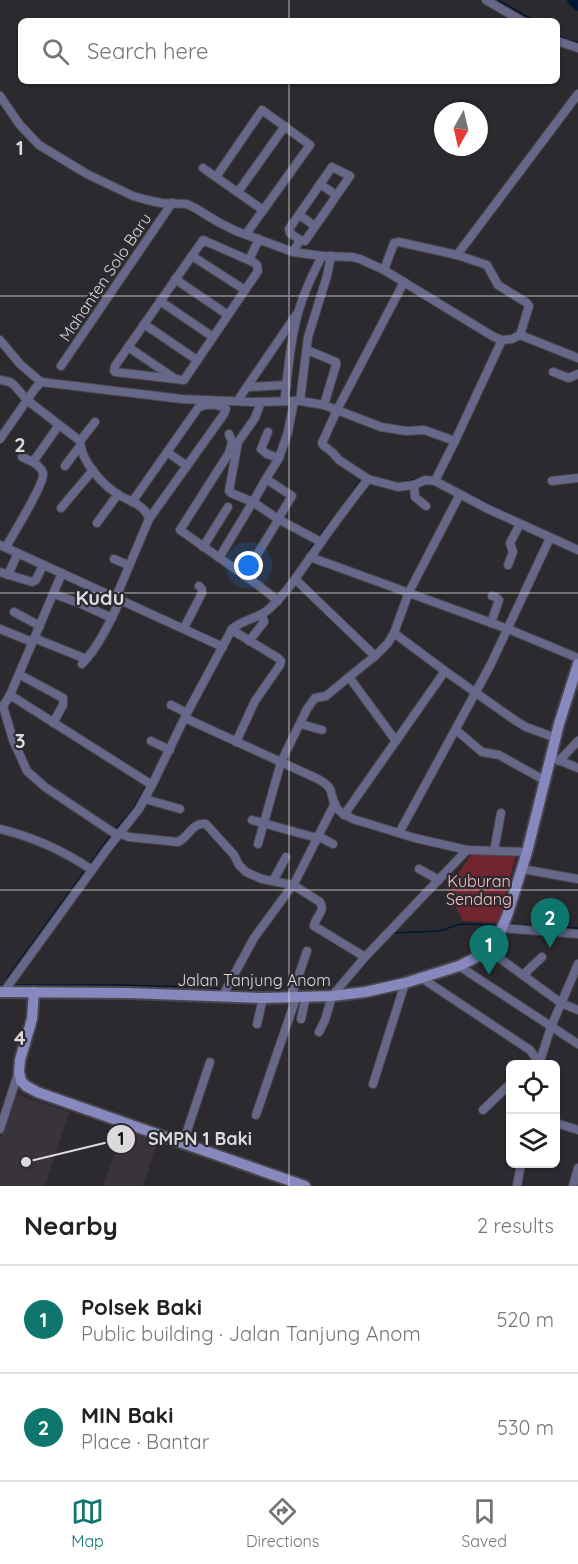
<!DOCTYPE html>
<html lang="en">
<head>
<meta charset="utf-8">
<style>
	:root { --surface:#fff; --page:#f2f2f2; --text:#222; --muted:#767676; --line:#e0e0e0; --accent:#0f766e }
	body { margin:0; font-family:Quicksand,sans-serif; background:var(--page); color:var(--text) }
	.controls { position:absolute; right:18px; bottom:18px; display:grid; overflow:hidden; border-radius:9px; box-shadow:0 2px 4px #0004 }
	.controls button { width:54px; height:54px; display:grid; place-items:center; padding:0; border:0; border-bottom:2px solid var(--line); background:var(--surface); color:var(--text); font:30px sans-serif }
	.compass { position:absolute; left:434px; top:102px; width:54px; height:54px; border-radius:50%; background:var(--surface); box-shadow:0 2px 4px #0004; rotate:188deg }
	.you { position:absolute; left:249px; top:566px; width:21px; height:21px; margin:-15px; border:4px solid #fff; border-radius:50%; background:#1a73e8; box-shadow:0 0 0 9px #1a73e833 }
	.badge { display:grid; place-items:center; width:39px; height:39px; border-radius:50%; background:var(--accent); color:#fff; font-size:20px; font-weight:700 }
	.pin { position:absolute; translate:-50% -50px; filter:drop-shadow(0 2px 3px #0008) }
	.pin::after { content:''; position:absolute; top:32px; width:21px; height:18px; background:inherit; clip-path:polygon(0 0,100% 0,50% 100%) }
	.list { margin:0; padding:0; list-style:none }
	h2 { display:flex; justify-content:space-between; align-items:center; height:78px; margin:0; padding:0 24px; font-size:26px }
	h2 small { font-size:20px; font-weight:400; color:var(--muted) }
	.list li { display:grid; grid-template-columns:39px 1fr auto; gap:18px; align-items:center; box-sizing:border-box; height:108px; padding:0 24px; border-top:2px solid var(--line) }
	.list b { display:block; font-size:22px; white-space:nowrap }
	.list p { margin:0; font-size:20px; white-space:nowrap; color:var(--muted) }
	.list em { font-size:20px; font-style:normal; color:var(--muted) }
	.icon { flex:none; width:33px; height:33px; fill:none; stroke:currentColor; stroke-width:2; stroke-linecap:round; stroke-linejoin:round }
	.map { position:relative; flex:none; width:578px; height:1186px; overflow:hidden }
	.search { position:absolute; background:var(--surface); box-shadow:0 2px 4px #0004; left:18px; right:18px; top:18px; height:66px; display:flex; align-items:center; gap:15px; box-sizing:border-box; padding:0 21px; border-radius:9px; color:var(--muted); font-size:22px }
	.sheet { height:294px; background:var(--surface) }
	nav { display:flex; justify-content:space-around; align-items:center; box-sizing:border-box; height:84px; border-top:2px solid var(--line); background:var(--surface); font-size:16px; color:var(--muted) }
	nav a { display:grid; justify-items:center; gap:3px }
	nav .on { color:var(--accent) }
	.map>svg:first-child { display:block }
	.built { fill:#39333c }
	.green { fill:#712530 }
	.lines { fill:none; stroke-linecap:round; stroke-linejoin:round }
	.stream { stroke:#001737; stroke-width:1.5 }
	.river { stroke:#001737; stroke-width:10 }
	.minor-casing { stroke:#49464b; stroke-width:10 }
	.secondary-casing { stroke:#49464b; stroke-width:14 }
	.minor { stroke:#666789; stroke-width:8 }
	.secondary { stroke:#8788be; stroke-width:10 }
	.grid { fill:none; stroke:#dcdadd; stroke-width:1.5; stroke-opacity:0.55 }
	.labels { text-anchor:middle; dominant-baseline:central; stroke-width:4.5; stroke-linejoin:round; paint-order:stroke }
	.street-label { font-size:16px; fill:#dcdadd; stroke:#2d2a2f }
	.park-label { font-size:16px; fill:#f4c0c3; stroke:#2d2a2f }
	.quarter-label { font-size:20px; font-weight:bold; fill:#dcdadd; stroke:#2d2a2f }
	.grid-label { font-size:20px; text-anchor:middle; font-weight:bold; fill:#dcdadd; stroke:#2d2a2f; stroke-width:4.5; stroke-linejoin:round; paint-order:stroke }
	.leader { fill:none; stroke:#dcdadd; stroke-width:2 }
	.callout-dot { fill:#dcdadd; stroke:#2d2a2f; stroke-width:2 }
	.mark-label { font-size:18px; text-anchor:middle; font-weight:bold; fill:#111 }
	.callout-label { font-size:18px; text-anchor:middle; font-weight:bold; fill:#dcdadd; stroke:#2d2a2f; stroke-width:4.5; stroke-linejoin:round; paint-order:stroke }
</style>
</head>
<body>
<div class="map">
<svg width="578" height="1186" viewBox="0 0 578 1186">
	<rect width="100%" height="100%" fill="#2d2a2f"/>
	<g class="built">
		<polygon points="14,1094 69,1112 45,1186 0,1186 0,1139"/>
		<polygon points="124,1127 158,1140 143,1186 103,1186"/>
	</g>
	<polygon class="green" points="473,852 516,855 498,923 463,921 447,890"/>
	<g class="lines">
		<g class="stream">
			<polyline points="498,0 535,21"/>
			<polyline points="557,35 568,40 578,42"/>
			<polyline points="369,475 382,479"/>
			<polyline points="438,479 482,501 577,546"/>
			<polyline points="406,482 422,477"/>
			<polyline points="319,536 350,497 362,477"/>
			<polyline points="305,559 314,542"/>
			<polyline points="265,607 273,600"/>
			<polyline points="149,780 157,766"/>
			<polyline points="116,829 133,809 147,784"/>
			<polyline points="89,865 111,835"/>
			<polyline points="510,924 578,928"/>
			<polyline points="392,933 440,931 460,924 497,925"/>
			<polyline points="7,978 86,869"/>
			<polyline points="0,985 5,985"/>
			<polyline points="13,985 115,985 205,987 221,989"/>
			<polyline points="343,989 381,946"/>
			<polyline points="229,990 240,991"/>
			<polyline points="318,990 325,990"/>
		</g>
		<polyline class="river" points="572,0 578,6"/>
		<g class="minor-casing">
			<g id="minor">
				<polyline points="486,0 522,21"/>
				<polyline points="557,41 578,48"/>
				<polyline points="0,96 20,125 39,145 87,174 133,196 147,200 161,203 187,204 195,208 218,222 236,231 293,252 322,256 352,257 360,259 384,270 494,337 502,340"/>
				<polyline points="203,168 263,210"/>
				<polyline points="216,177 262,110 310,145 246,234"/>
				<polyline points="320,184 336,195"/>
				<polyline points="238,192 285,126"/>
				<polyline points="299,215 315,226"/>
				<polygon points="203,240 253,262 257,265 258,271 184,380 115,372 114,371 115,366"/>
				<polyline points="293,252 300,240 305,241 350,176 332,167 289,229 290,233 300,240"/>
				<polyline points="457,255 578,94"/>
				<polyline points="192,256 245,290"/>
				<polyline points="331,256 327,276 308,337 300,401 324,405 381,427 406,431 424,430 455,441"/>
				<polyline points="249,260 259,239"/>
				<polyline points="384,270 394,243 399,242 457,255 487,265 498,285 527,303 529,306 520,335"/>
				<polyline points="175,279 228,315"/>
				<polyline points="160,301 213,337"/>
				<polyline points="144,324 197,360"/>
				<polyline points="0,340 20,364 41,382"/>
				<polyline points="128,347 174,378"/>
				<polyline points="307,350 336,362 336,365 324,405"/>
				<polyline points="61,366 172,203"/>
				<polyline points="553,372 569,378 578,374"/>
				<path d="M0,380L10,382L14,385L27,400L80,441C81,461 101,483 117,494C128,501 145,504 149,519"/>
				<polyline points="247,387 287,385"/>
				<path d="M285,396C288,371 290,345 296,321C301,299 311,277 322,256"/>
				<polyline points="240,397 296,315"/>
				<polyline points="261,402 255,418 238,442 229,491 231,493 253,502 278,519 321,542"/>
				<polyline points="268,432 261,449 267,454 279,458"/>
				<polyline points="229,434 232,442 229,453 180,530 258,585 278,601"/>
				<polyline points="0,439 34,390 41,382 182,399 252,402 300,401"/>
				<polyline points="80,441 95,422"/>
				<polyline points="167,452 187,466"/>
				<polyline points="22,457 33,462"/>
				<polyline points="65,466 80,446"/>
				<polyline points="368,479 339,460 333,453 323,445 322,443 337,410 404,282"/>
				<polyline points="435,481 455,441 502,340 512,339 520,335 578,358"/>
				<polyline points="552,481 578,478"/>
				<polyline points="414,485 415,497 426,506"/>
				<polyline points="253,502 266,479"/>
				<polyline points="61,508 93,470"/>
				<polyline points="278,519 292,496 266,479 279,458 288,432 294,401"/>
				<polyline points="97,523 118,494"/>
				<polyline points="0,545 223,647"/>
				<path d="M6,547C12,536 45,483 43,473C42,468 37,465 33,462L59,425"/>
				<polyline points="203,547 228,507"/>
				<polyline points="310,557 508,629 578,658"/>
				<polyline points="219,558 251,505"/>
				<polyline points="114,559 128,565"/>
				<polyline points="508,565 513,552 510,543 520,524"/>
				<polyline points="0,572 32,582 36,580 43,565"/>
				<polyline points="8,575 18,553"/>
				<polyline points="244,576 277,522"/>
				<polyline points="296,580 375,656"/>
				<polyline points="54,594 79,603 112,618"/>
				<path d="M116,597L149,519L224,414L226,409C219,404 205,403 198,408L132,502"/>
				<polyline points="14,612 40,626"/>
				<polyline points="491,623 499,600 496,597 492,596"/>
				<polyline points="184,628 202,593 202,589 199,586"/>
				<polyline points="0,629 32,642"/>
				<polyline points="232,630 278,658 281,661 280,665 255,701 236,742"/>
				<polyline points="394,633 445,671 516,721 526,727 556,738"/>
				<polyline points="34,638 86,659"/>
				<polyline points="249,641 264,622 262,614"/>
				<path d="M82,664C99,646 110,622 120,600"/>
				<polyline points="24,677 63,698 63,705 53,723"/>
				<polyline points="10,695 152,785"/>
				<polyline points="171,705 187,713"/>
				<polyline points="3,706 10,695 62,573"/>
				<polyline points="0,707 3,706 13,740 27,771 45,787 117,835"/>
				<path d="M185,718L318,779C337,790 328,792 336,807C340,813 347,816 353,819L415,838L467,850L527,852"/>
				<polyline points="301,724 322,730"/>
				<polyline points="456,730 482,752 499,755 544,780"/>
				<polyline points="151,741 170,750"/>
				<polyline points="396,741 349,677 375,656 388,643 394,633 409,592 460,494"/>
				<polyline points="551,757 578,768"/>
				<polyline points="559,761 578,741"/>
				<polyline points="145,799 180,809"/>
				<polyline points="344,815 445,671"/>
				<polyline points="252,820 317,838"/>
				<path d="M0,829C33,837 64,851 92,870"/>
				<path d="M119,833L129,837L178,842C189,837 192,822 206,824L234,855L239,865L246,872L262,879L293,885L320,902C326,911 315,917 314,926L365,957"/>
				<polyline points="399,833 491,664 550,538"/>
				<polyline points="318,836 333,844"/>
				<polyline points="258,844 281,762 307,709 315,698 326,696 349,677"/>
				<polyline points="494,851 501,813"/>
				<polyline points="419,869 439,880"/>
				<polyline points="522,869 578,879"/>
				<polyline points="273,881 286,857"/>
				<polyline points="503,928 578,934"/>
				<polyline points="487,949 561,1003 578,1010"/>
				<polyline points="459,966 578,1044"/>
				<polyline points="523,975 542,957"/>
				<polyline points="420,977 530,1050 540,1064"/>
				<path d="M5,992L8,986L108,848L139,809L152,785L187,713L232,629C243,619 258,619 269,609C288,592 300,571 315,551C332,526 350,503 368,479L398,487L414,485L425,480L435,481L486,508L578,550"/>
				<polyline points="222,997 254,938 295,882 335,803"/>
				<polyline points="291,998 307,951"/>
				<polyline points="301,1019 306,997"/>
				<polyline points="257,1024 263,998"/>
				<polyline points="319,1032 325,1020 332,996 365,957 467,850"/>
				<polyline points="539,1064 551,1027 578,964"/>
				<polyline points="373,1084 405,983"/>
				<polyline points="483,1110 510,1084"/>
				<polyline points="256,1115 296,998"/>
				<polyline points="556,1123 578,1130"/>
				<polyline points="0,1129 19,1071"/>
				<polyline points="183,1143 210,1062"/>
				<polyline points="517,1186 521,1164"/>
				<polyline points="573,1186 578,1168"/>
			</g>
		</g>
		<g class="secondary-casing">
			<g id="secondary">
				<polyline points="0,992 128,993 263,998 332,996 365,992 405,983 459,966 475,958 487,949 499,934 507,916 527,852 559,724 578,664"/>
				<polyline points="34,992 32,1019 20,1060 19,1072 21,1081 26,1086 37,1092 305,1186"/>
			</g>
		</g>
		<use href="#minor" class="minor"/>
		<use href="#secondary" class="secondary"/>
	</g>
	<path class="grid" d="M289,0V21M289,81V1186M0,296H578M0,593H578M0,890H578"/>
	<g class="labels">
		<g class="street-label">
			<text transform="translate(105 277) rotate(-56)">Mahanten Solo Baru</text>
			<text x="254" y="980">Jalan Tanjung Anom</text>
		</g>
		<g class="park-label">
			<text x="479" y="881">Kuburan<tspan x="479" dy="18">Sendang</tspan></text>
		</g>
		<g class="quarter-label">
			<text x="100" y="597">Kudu</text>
		</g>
	</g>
	<g class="grid-label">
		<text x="20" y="155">1</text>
		<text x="20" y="452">2</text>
		<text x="20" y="748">3</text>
		<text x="20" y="1045">4</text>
	</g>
	<path class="leader" d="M26 1162L121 1139"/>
	<g class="callout-dot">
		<circle cx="26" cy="1162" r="6"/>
		<circle cx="121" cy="1139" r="15"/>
	</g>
	<g class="mark-label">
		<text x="121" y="1145">1</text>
	</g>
	<g class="callout-label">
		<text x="200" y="1145">SMPN 1 Baki</text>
	</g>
</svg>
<div class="controls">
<button><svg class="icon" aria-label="locate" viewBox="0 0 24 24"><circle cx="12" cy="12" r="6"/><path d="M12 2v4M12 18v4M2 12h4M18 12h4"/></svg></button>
<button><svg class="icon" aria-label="layers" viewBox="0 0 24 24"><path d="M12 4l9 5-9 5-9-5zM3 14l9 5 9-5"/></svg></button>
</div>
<svg class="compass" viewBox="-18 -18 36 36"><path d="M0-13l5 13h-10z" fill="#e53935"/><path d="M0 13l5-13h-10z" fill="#767676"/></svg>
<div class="you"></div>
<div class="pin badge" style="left:489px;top:975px">1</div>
<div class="pin badge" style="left:550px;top:948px">2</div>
<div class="search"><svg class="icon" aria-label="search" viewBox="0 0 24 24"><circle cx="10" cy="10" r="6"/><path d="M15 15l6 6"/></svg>Search here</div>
</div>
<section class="sheet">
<h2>Nearby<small>2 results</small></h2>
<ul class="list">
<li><span class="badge">1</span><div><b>Polsek Baki</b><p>Public building · Jalan Tanjung Anom</p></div><em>520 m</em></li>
<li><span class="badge">2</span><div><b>MIN Baki</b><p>Place · Bantar</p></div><em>530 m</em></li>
</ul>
</section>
<nav>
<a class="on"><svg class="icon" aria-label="map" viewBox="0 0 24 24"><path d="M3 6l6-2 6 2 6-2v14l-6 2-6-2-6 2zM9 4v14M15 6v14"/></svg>Map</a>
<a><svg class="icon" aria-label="directions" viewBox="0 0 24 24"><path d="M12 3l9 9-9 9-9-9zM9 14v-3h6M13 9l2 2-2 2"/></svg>Directions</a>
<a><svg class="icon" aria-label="saved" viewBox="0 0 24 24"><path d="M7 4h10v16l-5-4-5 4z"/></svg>Saved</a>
</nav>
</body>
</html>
